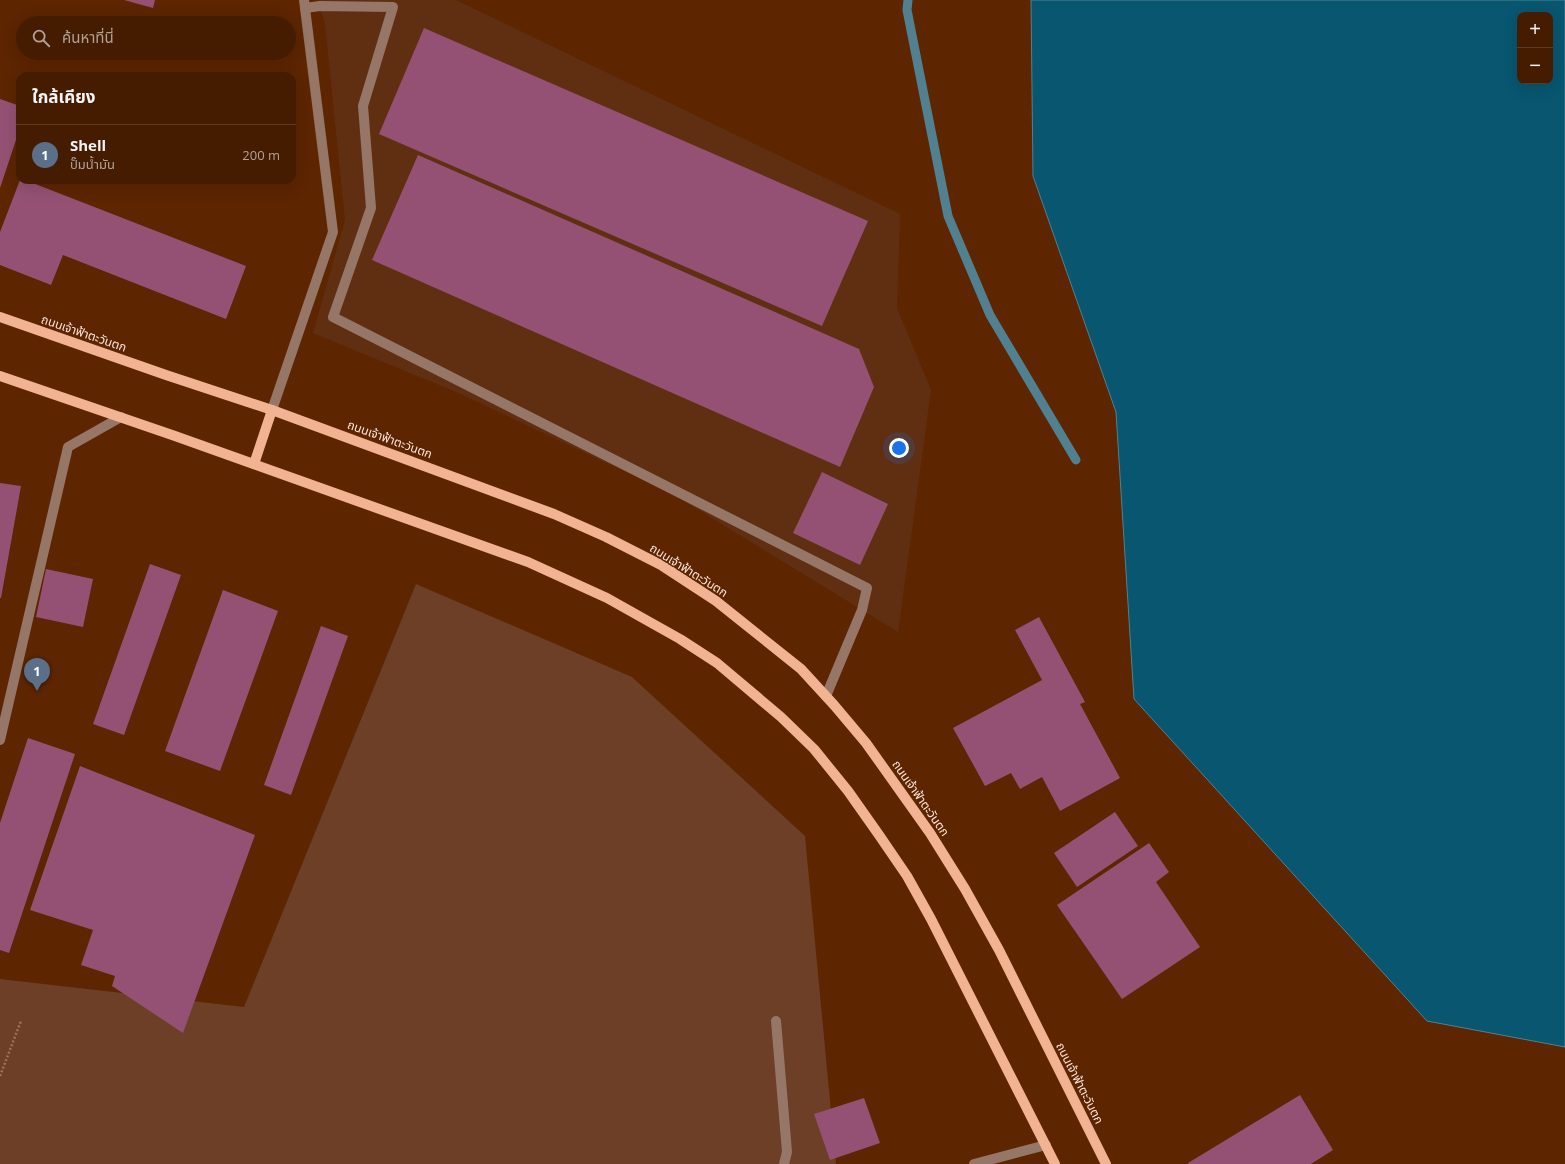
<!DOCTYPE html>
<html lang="th">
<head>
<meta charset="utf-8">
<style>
	:root { --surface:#461c00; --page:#50290f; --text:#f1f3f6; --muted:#b0a199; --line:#5e3a22; --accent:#db2777 }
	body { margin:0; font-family:"Open Sans","Noto Sans Thai",sans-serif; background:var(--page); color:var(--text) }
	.controls { position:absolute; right:12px; top:12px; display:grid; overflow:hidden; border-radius:8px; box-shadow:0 4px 16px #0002 }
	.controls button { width:36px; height:36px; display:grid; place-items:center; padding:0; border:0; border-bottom:1px solid var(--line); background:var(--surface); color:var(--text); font:20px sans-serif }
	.you { position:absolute; left:899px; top:448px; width:14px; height:14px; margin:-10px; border:3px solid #fff; border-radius:50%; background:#1a73e8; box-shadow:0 0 0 6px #1a73e833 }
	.badge { display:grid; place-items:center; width:26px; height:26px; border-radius:50%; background:var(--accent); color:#fff; font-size:13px; font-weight:700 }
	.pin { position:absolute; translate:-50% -33px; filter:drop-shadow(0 1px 2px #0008) }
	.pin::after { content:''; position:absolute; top:21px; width:14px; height:12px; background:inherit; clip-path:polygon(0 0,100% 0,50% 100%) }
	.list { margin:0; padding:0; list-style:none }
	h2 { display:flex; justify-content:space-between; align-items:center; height:52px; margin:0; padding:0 16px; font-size:17px }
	h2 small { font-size:13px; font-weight:400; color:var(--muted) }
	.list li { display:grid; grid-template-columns:26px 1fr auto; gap:12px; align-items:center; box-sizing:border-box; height:60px; padding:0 16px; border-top:1px solid var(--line) }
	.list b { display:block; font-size:15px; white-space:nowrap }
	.list p { margin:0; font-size:13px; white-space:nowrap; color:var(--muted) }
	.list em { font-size:13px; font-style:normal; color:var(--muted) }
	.icon { flex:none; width:22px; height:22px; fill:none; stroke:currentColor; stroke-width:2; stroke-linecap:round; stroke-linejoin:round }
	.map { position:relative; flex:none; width:1565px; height:1164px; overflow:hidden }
	.search { position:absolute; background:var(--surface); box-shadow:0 4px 16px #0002; left:16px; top:16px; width:280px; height:44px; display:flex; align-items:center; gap:10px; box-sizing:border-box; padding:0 14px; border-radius:22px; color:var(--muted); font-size:15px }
	.panel { position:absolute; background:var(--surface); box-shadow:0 4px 16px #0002; left:16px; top:72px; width:280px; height:112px; border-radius:12px }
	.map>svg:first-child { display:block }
	.built { fill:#602f11 }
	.green { fill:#6c3f26 }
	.water { fill:#085670; stroke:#518190; fill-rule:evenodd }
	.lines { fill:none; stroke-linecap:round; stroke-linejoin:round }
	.stream { stroke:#518190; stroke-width:9 }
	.building { fill:#945174 }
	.path { stroke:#9c7258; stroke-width:2.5; stroke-dasharray:2 2; stroke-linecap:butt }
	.minor { stroke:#957667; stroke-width:10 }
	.major { stroke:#f1b392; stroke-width:10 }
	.labels { text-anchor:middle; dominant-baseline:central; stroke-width:3; stroke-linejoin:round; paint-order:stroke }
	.street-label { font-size:12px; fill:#fbe6db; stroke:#5d2500 }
</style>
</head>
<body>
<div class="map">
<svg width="1565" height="1164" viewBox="0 0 1565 1164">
	<rect width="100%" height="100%" fill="#5d2500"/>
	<polygon class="built" points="318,0 456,0 900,214 897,308 931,390 898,632 676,496 461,394 313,333 345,220 325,24"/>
	<polygon class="green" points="416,584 632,677 805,836 836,1164 0,1164 0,979 244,1007"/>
	<path class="water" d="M1031,0H1565V1047L1427,1021L1134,699L1116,412L1033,176ZM1520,15H1550V81H1520Z"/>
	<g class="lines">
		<polyline class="stream" points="908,0 907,10 948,216 990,315 1076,460"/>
	</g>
	<g class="building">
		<polygon points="124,0 155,0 153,8"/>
		<polygon points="424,28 868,221 822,326 379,134"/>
		<polygon points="0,99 20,106 20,128 0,188"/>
		<polygon points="418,155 859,349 874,387 840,467 372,260"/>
		<polygon points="20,180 25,180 246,266 226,319 63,255 51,285 0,265 0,232"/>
		<polygon points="822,472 888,504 860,565 793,533"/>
		<polygon points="0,483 21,486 1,598 0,598"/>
		<polygon points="150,564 181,575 124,735 93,724"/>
		<polygon points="46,569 93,579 83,627 36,617"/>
		<polygon points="223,590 278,611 220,771 165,751"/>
		<polygon points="1039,617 1085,702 1080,704 1120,778 1060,811 1042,777 1020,789 1011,773 985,786 953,728 1042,680 1015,630"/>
		<polygon points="321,626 348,636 291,795 264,785"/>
		<polygon points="28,738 75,754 9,953 0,950 0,823"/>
		<polygon points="80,766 255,835 183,1033 112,986 115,976 81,965 93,930 30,910"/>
		<polygon points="1115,812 1138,846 1077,887 1054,853"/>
		<polygon points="1149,843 1169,872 1156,882 1200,947 1122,999 1057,905"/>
		<polygon points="1300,1095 1333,1150 1311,1164 1189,1164 1188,1163"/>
		<polygon points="864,1098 880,1143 830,1160 814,1114"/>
	</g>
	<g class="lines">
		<polyline class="path" points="0,1076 21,1021"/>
		<g class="minor">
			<polyline points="305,8 320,6 393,7 363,106 371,208 333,317 867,588 862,610 826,696"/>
			<polyline points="272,410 333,232 304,0"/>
			<polyline points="0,740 68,447 121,417"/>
			<polyline points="776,1021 787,1152 784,1164"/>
			<polyline points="974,1164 1046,1145"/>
		</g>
		<g class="major">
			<polyline points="0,317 166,375 272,410 554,514 606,537 661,565 716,601 801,669 834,705 866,743 930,833 965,889 999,950 1106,1164"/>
			<polyline points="0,376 175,436 528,562 607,598 680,639 717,663 781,717 814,749 848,791 879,835 907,876 931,919 1055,1164"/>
			<polyline points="254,464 272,410"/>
		</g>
	</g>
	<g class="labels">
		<g class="street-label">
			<text transform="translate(84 333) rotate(19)">ถนนเจ้าฟ้าตะวันตก</text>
			<text transform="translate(390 439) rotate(20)">ถนนเจ้าฟ้าตะวันตก</text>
			<text transform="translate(689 570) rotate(32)">ถนนเจ้าฟ้าตะวันตก</text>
			<text transform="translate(921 798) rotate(55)">ถนนเจ้าฟ้าตะวันตก</text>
			<text transform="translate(1080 1083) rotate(63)">ถนนเจ้าฟ้าตะวันตก</text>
		</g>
	</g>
</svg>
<div class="controls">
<button>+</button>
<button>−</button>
</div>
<div class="you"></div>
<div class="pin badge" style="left:37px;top:691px;background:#5c6f8a">1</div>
<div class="search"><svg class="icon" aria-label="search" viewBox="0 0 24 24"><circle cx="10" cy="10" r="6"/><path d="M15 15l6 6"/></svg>ค้นหาที่นี่</div>
<section class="panel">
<h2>ใกล้เคียง<small></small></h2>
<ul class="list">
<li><span class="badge" style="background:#5c6f8a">1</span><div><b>Shell</b><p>ปั๊มน้ำมัน</p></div><em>200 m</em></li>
</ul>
</section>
</div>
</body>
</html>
